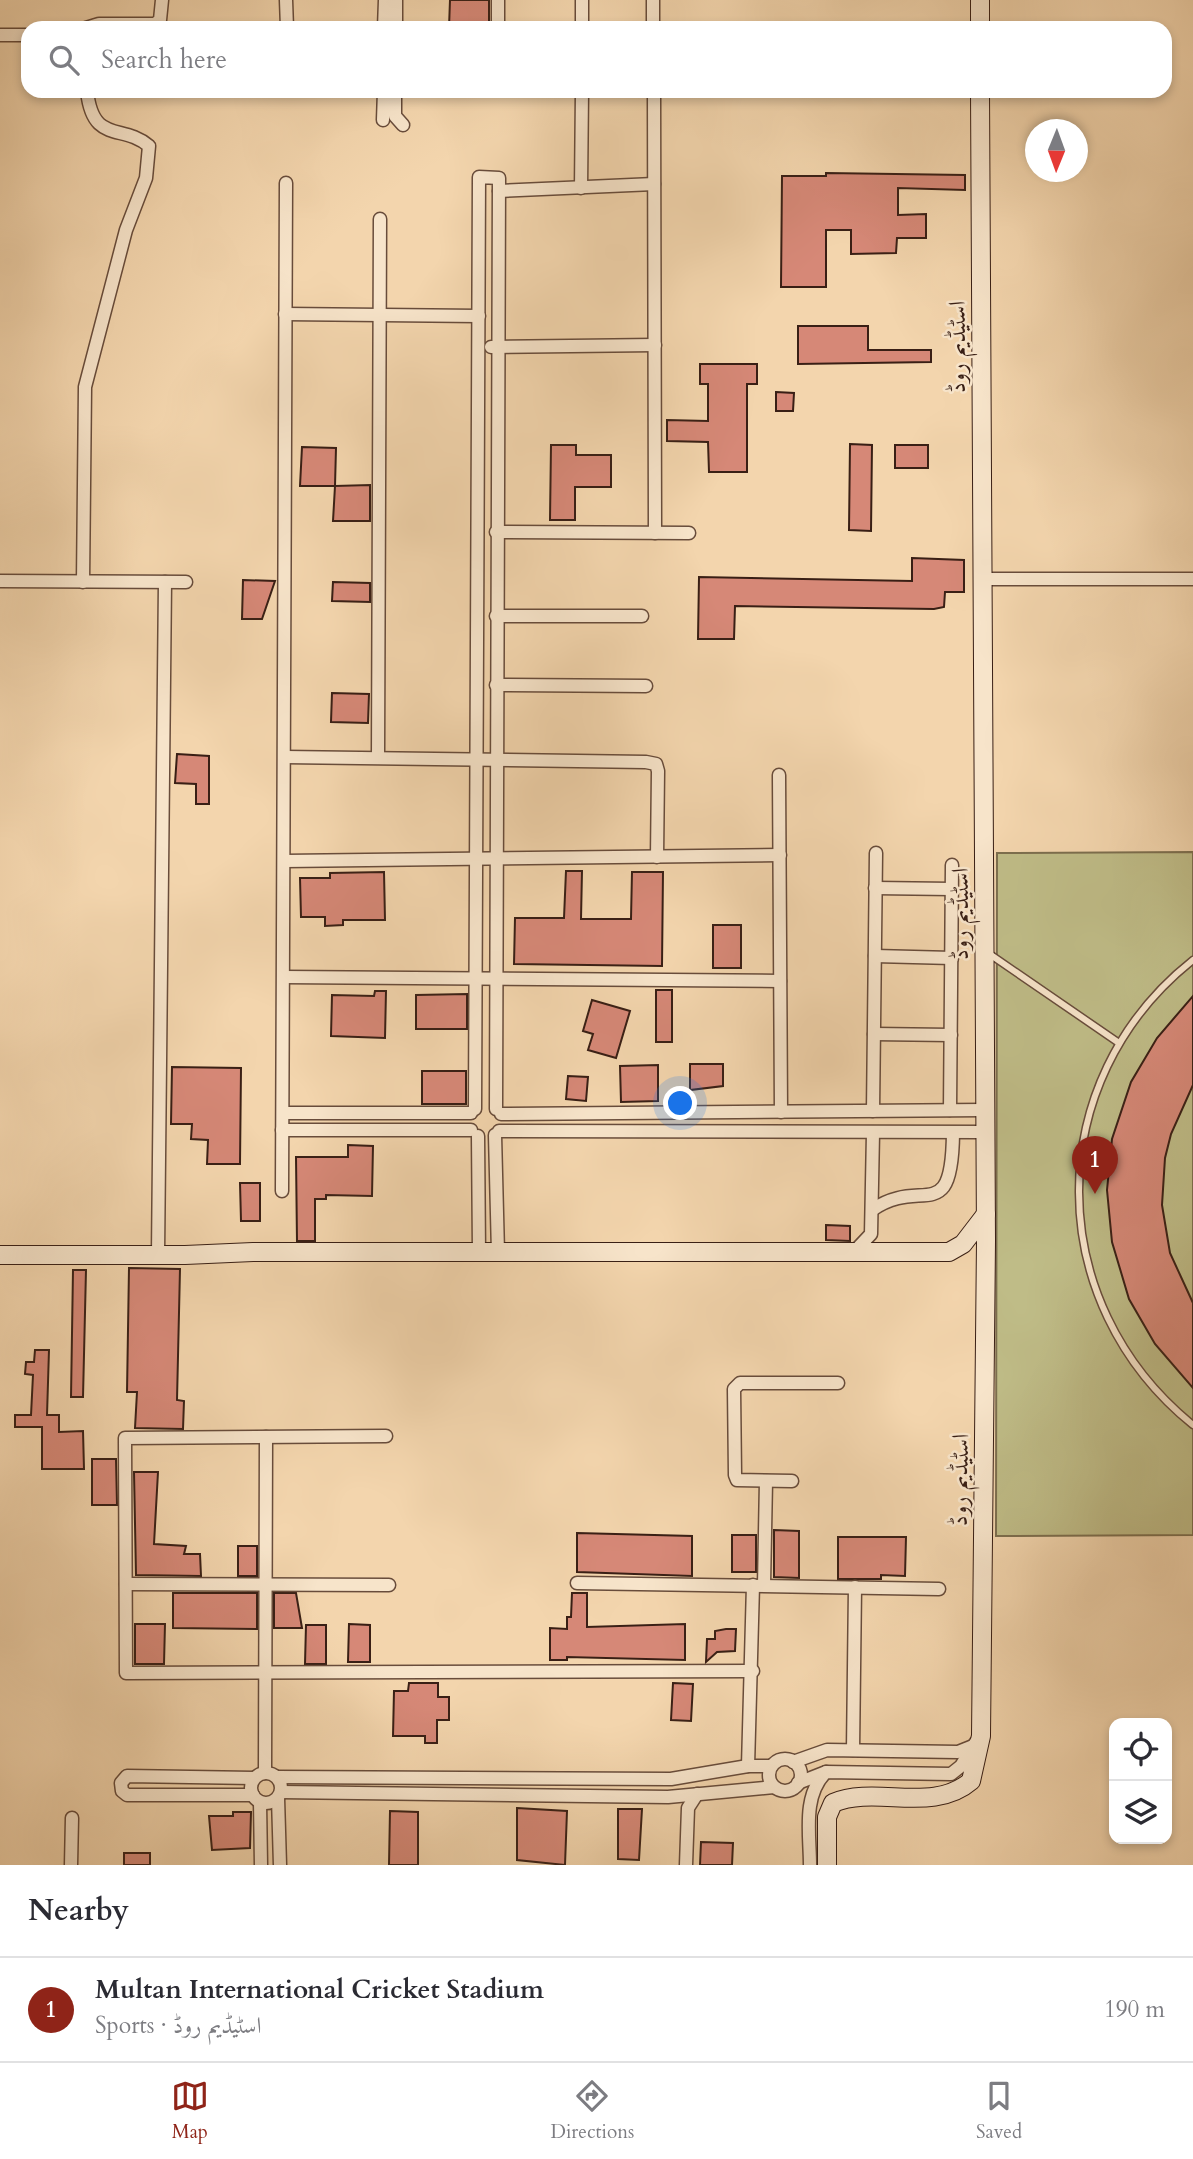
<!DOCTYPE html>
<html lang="en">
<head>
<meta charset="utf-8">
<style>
	:root { --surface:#fff; --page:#f2f2f3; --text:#2b2b33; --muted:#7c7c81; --line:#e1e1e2; --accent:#8f2418 }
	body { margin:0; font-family:Cardo,Amiri,serif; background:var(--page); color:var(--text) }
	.controls { position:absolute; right:21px; bottom:21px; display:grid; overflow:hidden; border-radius:14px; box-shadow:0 4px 10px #0003 }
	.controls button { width:63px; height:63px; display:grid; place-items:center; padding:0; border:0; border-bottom:2px solid var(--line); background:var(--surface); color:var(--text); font:35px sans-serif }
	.compass { position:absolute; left:1025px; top:119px; width:63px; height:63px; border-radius:50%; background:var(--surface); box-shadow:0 4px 10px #0003; rotate:181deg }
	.you { position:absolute; left:681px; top:1104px; width:24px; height:24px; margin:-18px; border:5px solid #fff; border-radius:50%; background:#1a73e8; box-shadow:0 0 0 10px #1a73e833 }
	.badge { display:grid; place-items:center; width:46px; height:46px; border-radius:50%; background:var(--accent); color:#fff; font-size:23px; font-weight:700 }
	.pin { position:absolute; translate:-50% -58px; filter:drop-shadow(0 2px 4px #0008) }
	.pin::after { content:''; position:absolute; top:37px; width:24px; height:21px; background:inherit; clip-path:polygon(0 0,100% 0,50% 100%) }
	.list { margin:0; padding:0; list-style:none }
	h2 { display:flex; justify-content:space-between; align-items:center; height:91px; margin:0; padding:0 28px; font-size:30px }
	h2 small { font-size:23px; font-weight:400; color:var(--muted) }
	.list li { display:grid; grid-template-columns:46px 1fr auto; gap:21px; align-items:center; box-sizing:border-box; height:105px; padding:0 28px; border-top:2px solid var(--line) }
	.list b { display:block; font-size:26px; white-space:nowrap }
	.list p { margin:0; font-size:23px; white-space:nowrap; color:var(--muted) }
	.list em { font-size:23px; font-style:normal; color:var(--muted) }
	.icon { flex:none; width:38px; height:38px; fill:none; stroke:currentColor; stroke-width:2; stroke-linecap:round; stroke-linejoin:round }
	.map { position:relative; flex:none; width:1193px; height:1865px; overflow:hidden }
	.search { position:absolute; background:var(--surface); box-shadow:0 4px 10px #0003; left:21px; right:21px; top:21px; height:77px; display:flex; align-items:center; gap:18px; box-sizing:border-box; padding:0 24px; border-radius:21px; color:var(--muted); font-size:26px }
	.sheet { height:196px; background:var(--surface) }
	nav { display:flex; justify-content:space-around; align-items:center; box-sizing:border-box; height:98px; border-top:2px solid var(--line); background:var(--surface); font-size:19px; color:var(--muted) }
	nav a { display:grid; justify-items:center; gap:4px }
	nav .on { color:var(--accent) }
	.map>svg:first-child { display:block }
	.green { fill:#bfbc87; stroke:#7c6e4e; stroke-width:2 }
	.building { fill:#d68877; stroke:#391f15; stroke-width:2 }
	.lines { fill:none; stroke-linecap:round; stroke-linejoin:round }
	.lane-casing { stroke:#684c3b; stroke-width:9 }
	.street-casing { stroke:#684c3b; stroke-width:15 }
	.secondary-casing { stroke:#391f15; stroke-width:20 }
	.lane { stroke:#f7e4ca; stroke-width:6 }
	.street { stroke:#f7e4ca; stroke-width:12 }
	.secondary { stroke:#f7e4ca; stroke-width:18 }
	.labels { text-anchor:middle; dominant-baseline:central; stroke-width:5; stroke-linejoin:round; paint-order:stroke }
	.street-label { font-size:24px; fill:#391f15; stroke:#f7e4ca }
</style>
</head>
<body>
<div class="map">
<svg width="1193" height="1865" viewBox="0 0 1193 1865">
	<rect width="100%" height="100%" fill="#f3d5ad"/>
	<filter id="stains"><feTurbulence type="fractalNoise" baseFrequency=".00286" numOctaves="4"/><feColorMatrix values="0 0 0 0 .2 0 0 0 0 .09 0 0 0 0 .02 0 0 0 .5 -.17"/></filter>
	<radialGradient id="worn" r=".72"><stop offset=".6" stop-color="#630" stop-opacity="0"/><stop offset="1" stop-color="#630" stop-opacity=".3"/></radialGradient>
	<polygon class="green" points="1193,852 1193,1535 996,1536 997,853"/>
	<g class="building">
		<polygon points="450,0 489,0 489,22 493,28 449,28"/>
		<polygon points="826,173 965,175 965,190 898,188 898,215 926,214 926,238 897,238 896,253 851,254 851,230 826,230 826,287 781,287 782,176 826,176"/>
		<polygon points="798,326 868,326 868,350 931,350 931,362 798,364"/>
		<polygon points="700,364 757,364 757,384 747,384 747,472 709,472 708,442 667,441 667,420 708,421 708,384 700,384"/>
		<polygon points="776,392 794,393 793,411 776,411"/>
		<polygon points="850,444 872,445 871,531 849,530"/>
		<polygon points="551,445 576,445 576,455 611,455 611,487 575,487 575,520 550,520"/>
		<rect x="895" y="445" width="33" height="23"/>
		<polygon points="302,447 336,448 335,486 370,485 370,521 333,521 335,486 300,486"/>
		<polygon points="912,558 964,560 964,592 945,592 944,607 934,609 735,606 734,639 698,639 699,577 912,581"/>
		<polygon points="243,580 275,581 262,619 242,619"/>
		<polygon points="333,582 370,583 370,602 332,601"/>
		<polygon points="332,693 369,694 368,723 331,722"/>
		<polygon points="177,754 209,756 209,804 196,804 196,784 175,783"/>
		<polygon points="566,871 582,871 581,919 631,919 632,872 663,872 662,966 514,964 515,918 564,918"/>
		<polygon points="384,872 385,920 343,920 343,925 325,926 325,917 301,917 300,878 330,878 330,873"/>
		<rect x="713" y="925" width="28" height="43"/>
		<rect x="656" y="990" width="16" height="52"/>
		<polygon points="375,991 386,991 385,1038 331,1036 332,995 374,996"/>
		<polygon points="467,994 467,1029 416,1029 416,995"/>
		<polygon points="1193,996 1193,1085 1171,1134 1165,1158 1162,1205 1170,1253 1193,1303 1193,1388 1155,1344 1129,1299 1112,1242 1107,1190 1112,1139 1131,1082 1157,1038"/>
		<polygon points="592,1000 630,1011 616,1058 588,1050 593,1034 583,1031"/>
		<polygon points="690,1064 723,1064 723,1086 690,1090"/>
		<polygon points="658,1065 658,1101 621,1102 620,1066"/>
		<polygon points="172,1067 241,1068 240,1164 207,1164 208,1140 191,1139 192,1124 171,1124"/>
		<rect x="422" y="1071" width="44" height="33"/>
		<polygon points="568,1076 588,1077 586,1101 566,1099"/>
		<polygon points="348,1145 373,1146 372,1196 326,1195 326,1199 315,1199 315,1241 297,1241 296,1157 348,1157"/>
		<polygon points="240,1183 260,1183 260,1221 241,1221"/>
		<polygon points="826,1225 850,1226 850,1241 826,1240"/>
		<polygon points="129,1268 180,1269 177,1400 184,1401 183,1429 135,1428 137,1392 127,1392"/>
		<polygon points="73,1270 86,1270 83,1397 71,1397"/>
		<polygon points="35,1350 49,1350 47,1415 59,1415 59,1432 83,1431 84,1469 42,1469 42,1427 15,1427 15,1415 31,1415 33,1375 25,1374 26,1362 34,1362"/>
		<polygon points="92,1459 116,1459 117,1505 92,1505"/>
		<polygon points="134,1472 158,1472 154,1544 186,1546 184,1554 200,1554 201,1576 136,1575"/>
		<polygon points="774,1530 799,1531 799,1578 774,1577"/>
		<polygon points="577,1533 692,1536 692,1576 577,1572"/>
		<rect x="732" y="1535" width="24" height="37"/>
		<polygon points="838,1537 906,1537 905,1576 881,1575 881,1579 838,1579"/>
		<rect x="238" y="1546" width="19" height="30"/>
		<polygon points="173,1593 257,1593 257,1629 173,1628"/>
		<polygon points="274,1593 296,1593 302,1628 274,1628"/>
		<polygon points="572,1593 587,1593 587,1627 685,1624 685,1660 567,1657 567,1660 550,1660 550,1628 567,1629 567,1617 571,1617"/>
		<polygon points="135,1624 165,1624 164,1664 135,1664"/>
		<polygon points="349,1624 370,1625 370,1662 348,1662"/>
		<polygon points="306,1625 326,1625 326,1664 305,1664"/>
		<polygon points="726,1629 736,1629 735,1651 717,1652 706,1662 707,1639 715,1639 715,1631"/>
		<polygon points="409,1683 438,1683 438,1697 449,1697 449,1720 437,1720 437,1743 425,1743 425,1736 393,1736 394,1691 408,1691"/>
		<polygon points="673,1683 693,1684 691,1721 671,1720"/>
		<polygon points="517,1808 567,1811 565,1865 517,1860"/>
		<polygon points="618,1809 642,1809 639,1860 618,1859"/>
		<polygon points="390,1811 418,1812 418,1865 389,1865"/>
		<polygon points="233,1812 251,1812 250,1848 212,1850 209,1816 233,1816"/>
		<polygon points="701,1842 733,1843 732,1865 700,1865"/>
		<rect x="124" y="1853" width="26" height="12"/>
	</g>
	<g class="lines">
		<g class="lane-casing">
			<g id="lane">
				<polyline points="988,953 1119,1043"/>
				<path d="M1193,960C1040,1081 1042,1303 1193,1425"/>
			</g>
		</g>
		<g class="street-casing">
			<g id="street">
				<polyline points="286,0 287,28"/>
				<polyline points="498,0 498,21"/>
				<polyline points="653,0 653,28"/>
				<polyline points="86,28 99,24 155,24 160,20 162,0"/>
				<polyline points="384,28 385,0"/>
				<polyline points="396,28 396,0"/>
				<polyline points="582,28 582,0"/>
				<polyline points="0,35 28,35"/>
				<polyline points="395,91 395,116 403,125"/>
				<polyline points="654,91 655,533"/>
				<polyline points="383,120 384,91"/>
				<polyline points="581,188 582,91"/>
				<polyline points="499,191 654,184"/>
				<polyline points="285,314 479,316"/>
				<polyline points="491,347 655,345"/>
				<polyline points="496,532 689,533"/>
				<polyline points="982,579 1193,579"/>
				<polyline points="0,581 186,582"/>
				<path d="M83,582L85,387L126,230L146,178L149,146C122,123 93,145 87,91"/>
				<polyline points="496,616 642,616"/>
				<polyline points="496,685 646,686"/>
				<polyline points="285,757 646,762 656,764 658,771 657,857"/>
				<polyline points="378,757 380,219"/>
				<polyline points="779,775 781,1112"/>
				<polyline points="285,861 780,855"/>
				<polyline points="875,888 952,889"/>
				<polyline points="875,956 952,958"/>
				<polyline points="284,977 780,981"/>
				<polyline points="874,1034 951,1035"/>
				<polyline points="475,1109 479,177 499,178 496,1109"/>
				<polyline points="950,1110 952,865"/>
				<polyline points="873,1111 876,853"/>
				<polyline points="283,1113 471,1113"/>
				<polyline points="501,1114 984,1110"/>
				<polyline points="282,1130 471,1130"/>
				<polyline points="499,1131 985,1132"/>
				<polyline points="495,1135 498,1253"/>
				<polyline points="478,1136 479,1253"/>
				<polyline points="282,1191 286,183"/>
				<path d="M872,1210C922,1175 952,1229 953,1133"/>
				<polyline points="854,1252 871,1234 873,1133"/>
				<polyline points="158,1254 165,582"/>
				<polyline points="386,1436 125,1438 126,1673 753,1671"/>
				<polyline points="792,1481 737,1480 735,1475 734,1389 740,1383 838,1383"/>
				<polyline points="577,1583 939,1589"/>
				<polyline points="126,1584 389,1585"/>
				<polyline points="764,1585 766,1481"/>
				<polyline points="853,1750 855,1587"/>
				<circle cx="785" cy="1775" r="16"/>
				<polyline points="793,1762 827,1750 958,1752 973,1746"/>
				<polyline points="748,1766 753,1585"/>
				<circle cx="266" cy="1788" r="15"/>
				<polyline points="265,1773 266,1437"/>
				<polyline points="277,1777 671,1779 748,1766 771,1766"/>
				<polyline points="798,1783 826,1772 951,1774 961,1766 976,1742"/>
				<polyline points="281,1792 668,1797 774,1787"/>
				<polyline points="253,1795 127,1795 122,1791 121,1783 127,1776 254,1778"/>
				<polyline points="278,1798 280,1865"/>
				<polyline points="260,1802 261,1865"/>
				<polyline points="71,1865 72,1818"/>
				<polyline points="686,1865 688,1808 697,1794"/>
				<path d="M810,1865C810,1834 802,1796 826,1772"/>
			</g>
		</g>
		<g class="secondary-casing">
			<g id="secondary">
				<polyline points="980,0 980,28"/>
				<polyline points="0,1255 185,1255 253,1252 949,1252 963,1244 986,1214"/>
				<path d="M827,1865V1817L833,1803C876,1785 933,1814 971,1781L981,1736L986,1241L980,91"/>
			</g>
		</g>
		<use href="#lane" class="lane"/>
		<use href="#street" class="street"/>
		<use href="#secondary" class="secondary"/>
	</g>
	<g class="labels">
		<g class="street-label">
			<text transform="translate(957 347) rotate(-90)">اسٹیڈیم روڈ</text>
			<text transform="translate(960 914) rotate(-90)">اسٹیڈیم روڈ</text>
			<text transform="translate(960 1480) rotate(-89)">اسٹیڈیم روڈ</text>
		</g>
	</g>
	<rect width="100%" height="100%" filter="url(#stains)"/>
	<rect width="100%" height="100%" fill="url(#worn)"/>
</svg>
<div class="controls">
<button><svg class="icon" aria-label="locate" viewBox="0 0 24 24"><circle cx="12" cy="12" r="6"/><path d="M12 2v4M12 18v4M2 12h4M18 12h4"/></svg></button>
<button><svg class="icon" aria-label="layers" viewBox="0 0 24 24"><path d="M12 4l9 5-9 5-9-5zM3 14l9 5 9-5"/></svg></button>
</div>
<svg class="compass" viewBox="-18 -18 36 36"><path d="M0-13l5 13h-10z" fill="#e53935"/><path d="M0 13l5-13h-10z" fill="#7c7c81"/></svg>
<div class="you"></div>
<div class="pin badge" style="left:1095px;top:1194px">1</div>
<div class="search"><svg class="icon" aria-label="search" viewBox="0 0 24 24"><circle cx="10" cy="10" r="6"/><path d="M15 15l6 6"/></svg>Search here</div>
</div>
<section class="sheet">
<h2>Nearby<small></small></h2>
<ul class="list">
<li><span class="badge">1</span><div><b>Multan International Cricket Stadium</b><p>Sports · اسٹیڈیم روڈ</p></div><em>190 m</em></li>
</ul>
</section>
<nav>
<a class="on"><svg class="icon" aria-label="map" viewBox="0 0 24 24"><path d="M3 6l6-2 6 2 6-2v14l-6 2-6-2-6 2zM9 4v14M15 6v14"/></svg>Map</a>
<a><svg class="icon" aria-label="directions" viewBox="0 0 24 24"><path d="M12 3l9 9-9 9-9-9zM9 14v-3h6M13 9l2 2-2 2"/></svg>Directions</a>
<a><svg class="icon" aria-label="saved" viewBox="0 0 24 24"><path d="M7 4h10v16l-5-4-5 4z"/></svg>Saved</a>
</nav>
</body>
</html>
